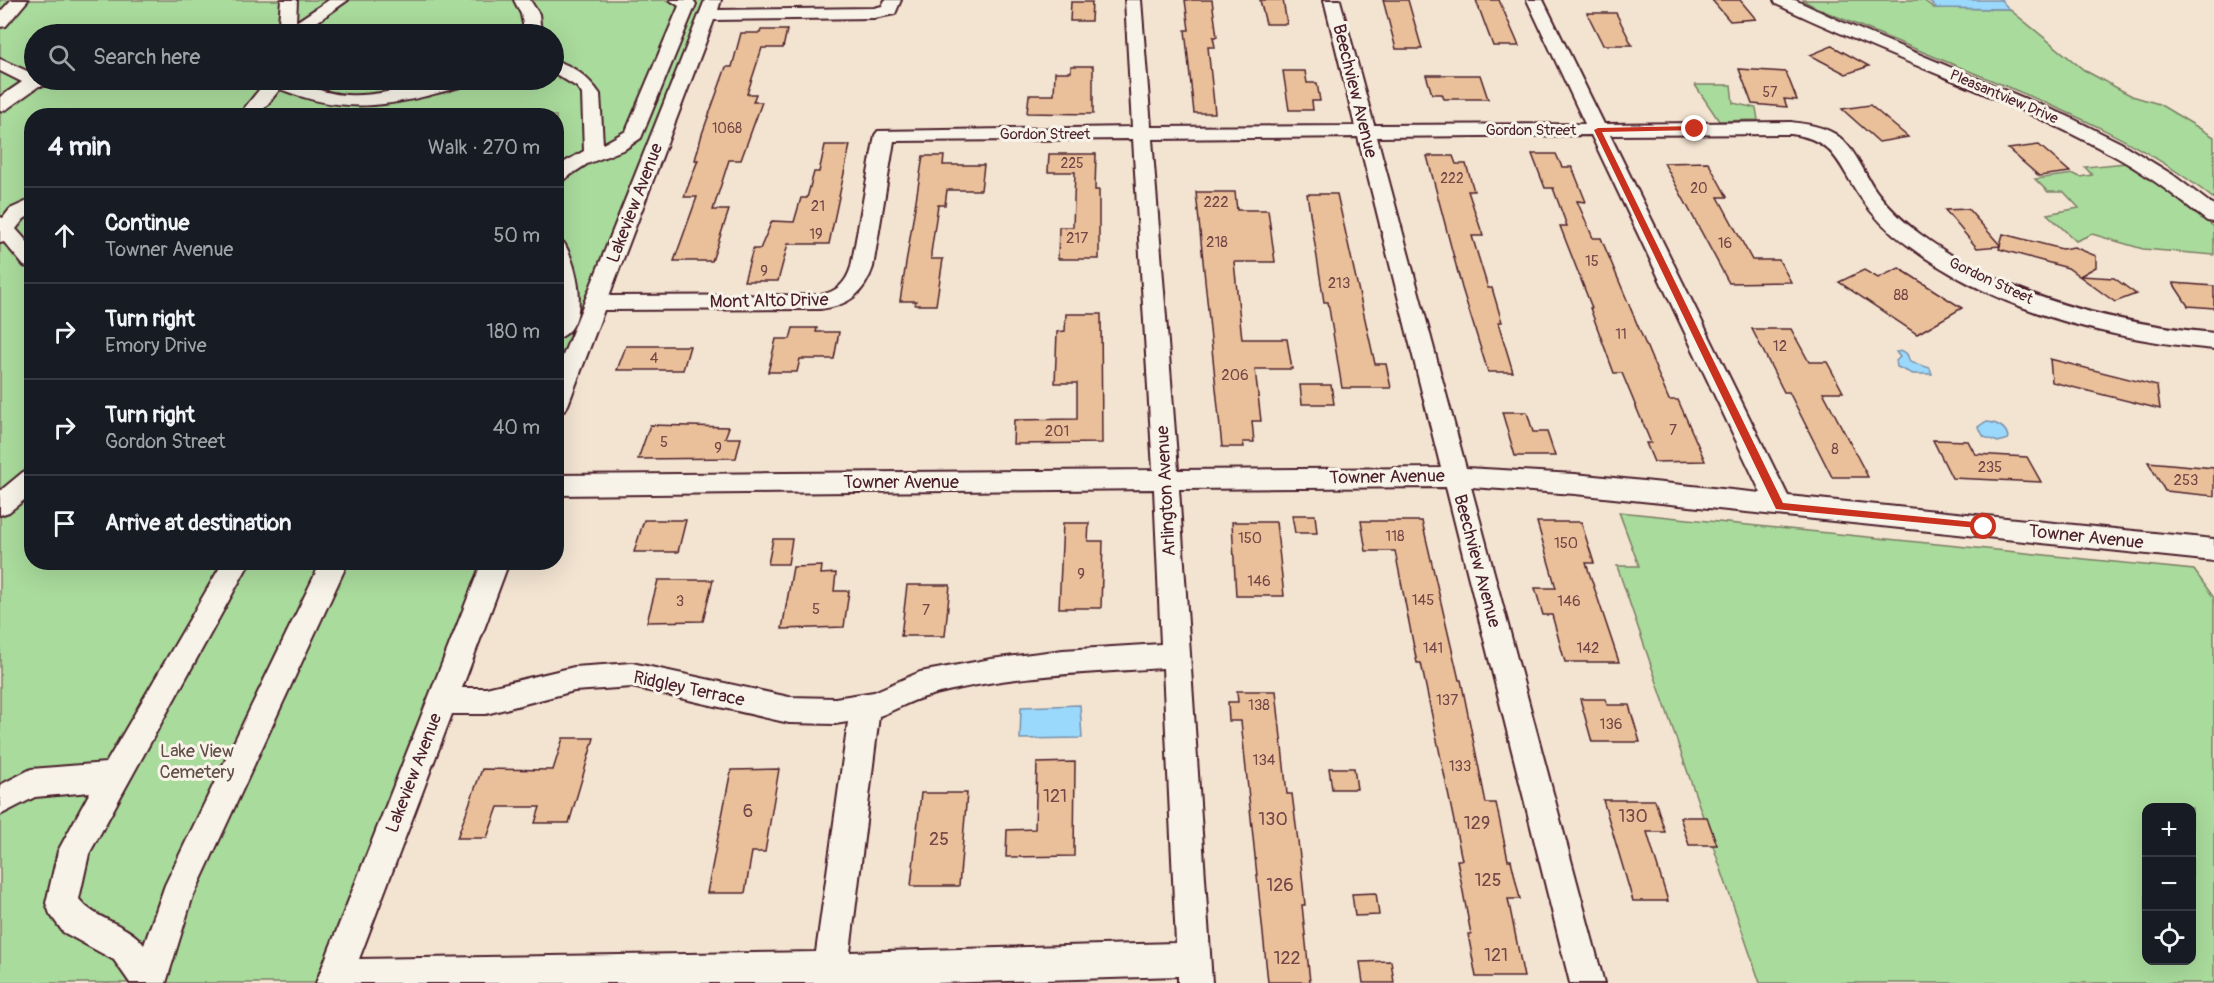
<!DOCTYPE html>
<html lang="en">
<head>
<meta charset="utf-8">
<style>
	:root { --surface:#171b24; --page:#20242c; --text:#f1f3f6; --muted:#9ea1a6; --line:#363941 }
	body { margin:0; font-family:Pangolin,sans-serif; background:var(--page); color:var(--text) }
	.controls { position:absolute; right:18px; bottom:18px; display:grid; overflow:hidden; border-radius:12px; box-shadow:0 6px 24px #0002 }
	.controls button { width:54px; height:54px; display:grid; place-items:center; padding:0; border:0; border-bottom:2px solid var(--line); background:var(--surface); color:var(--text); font:30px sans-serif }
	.stop { position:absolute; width:18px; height:18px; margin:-14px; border:4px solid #c8321e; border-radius:50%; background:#fff }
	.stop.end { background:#c8321e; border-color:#fff; box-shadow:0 2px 6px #0008 }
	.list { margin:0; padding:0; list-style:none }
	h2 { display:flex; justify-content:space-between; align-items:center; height:78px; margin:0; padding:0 24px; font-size:26px }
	h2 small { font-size:20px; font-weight:400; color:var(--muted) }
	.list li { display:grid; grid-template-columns:39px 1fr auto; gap:18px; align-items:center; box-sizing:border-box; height:96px; padding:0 24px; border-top:2px solid var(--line) }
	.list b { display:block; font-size:22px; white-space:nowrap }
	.list p { margin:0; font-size:20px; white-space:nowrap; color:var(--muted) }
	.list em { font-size:20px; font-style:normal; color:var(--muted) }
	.icon { flex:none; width:33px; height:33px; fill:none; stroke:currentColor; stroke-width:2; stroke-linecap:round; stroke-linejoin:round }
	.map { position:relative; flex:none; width:2214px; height:983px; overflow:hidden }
	.search { position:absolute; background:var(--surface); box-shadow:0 6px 24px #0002; left:24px; top:24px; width:540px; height:66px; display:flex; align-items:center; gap:15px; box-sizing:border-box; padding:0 21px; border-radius:33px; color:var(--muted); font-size:22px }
	.panel { position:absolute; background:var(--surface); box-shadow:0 6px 24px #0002; left:24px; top:108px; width:540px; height:462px; border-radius:24px }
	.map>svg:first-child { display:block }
	.green { fill:#a9db9c; stroke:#7a7d64; stroke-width:1.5; fill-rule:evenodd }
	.water { fill:#9ad9fc; stroke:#7a8fa8; stroke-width:1.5 }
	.building { fill:#eac09a; stroke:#4a1f2b; stroke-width:1.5 }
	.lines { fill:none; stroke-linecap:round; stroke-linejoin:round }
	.minor-casing { stroke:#4a1f2b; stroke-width:4 }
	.minor { fill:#f7f3e8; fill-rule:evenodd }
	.route { fill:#c8321e }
	.labels { text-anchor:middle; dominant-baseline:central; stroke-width:6; stroke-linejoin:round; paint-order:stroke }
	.far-number-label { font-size:14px; fill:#724747 }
	.far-street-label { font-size:15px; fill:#4a1f2b; stroke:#f7f3e8 }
	.number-label { font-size:15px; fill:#724747 }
	.street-label { font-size:18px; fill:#4a1f2b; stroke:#f7f3e8 }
	.park-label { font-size:18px; fill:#624e47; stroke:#f7f3e8 }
	.near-number-label { font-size:18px; fill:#724747 }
</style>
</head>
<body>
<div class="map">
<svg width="2214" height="983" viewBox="0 0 2214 983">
	<rect width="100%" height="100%" fill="#f3e4d1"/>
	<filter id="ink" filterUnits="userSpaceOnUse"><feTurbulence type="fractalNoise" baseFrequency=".0167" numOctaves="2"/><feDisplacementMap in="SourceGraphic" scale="12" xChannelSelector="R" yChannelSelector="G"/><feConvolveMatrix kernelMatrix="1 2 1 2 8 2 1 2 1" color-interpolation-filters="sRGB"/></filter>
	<g filter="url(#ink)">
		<g class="green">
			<path d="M0,0H704L557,386L556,116H32V562L488,563L323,983H0ZM34,34H554V80H34Z"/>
			<path d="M1802,0H1923L1934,8L2009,9L2084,70L2132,96L2159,104L2214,137V199C2146,144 2065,110 1986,78C1931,55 1876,33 1821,10Z"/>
			<polygon points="1695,85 1731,85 1733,103 1756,108 1758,120 1719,121"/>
			<polygon points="2126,163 2175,195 2214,227 2214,255 2143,249 2092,234 2076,241 2047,214 2079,208 2064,192 2048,192 2035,179 2074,174 2080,177 2092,175 2085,167"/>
			<path d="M1619,512L2194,570L2214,598V983H1760L1617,566H1639ZM2146,808H2192V960H2146Z"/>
		</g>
		<g class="water">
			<polygon points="1928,0 2001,0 2009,9 1936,8"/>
			<polygon points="1903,351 1907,354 1910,362 1930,368 1932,374 1913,374 1897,367 1896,361 1900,357 1896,352"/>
			<path d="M1985,422C1995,422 2008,427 2008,439L1998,442L1984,437L1978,427Z"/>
			<polygon points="1080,705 1082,738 1020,739 1021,707"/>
		</g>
		<g class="building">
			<polygon points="1185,0 1212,0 1217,37 1213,37 1215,47 1208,47 1215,113 1194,113 1185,30 1189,30"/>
			<polygon points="1260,0 1283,0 1287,24 1266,24"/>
			<polygon points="1383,0 1408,0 1422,49 1396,49"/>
			<polygon points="1476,0 1499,0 1519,46 1493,46"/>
			<polygon points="1712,0 1740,0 1756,19 1730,21"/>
			<polygon points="1071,2 1092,2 1091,21 1070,21"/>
			<polygon points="1587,13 1616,13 1632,45 1603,45"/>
			<polygon points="761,30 787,30 783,48 762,48 747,94 756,94 753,102 762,102 741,160 729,160 713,210 729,210 712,261 674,261 697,197 684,197 698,160 695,160 702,134 726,67 732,67 741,33 760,33"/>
			<polygon points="1832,46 1869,66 1846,74 1810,55"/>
			<polygon points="1071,66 1093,66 1093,114 1027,113 1029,95 1054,95 1055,72 1071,72"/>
			<polygon points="1739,69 1786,72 1797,100 1784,99 1787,107 1752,104"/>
			<polygon points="1283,71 1305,71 1307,83 1317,83 1320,101 1312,101 1313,110 1289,110"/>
			<polygon points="1426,75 1480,75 1488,99 1444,99 1442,94 1432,94"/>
			<polygon points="1870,105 1908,137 1879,142 1842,109"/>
			<polygon points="825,145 850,145 829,244 788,244 778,281 744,281 753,249 760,249 772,221 794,222 801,198 807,198 814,172 819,172"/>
			<polygon points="2039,145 2070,172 2039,176 2008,149"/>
			<polygon points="1049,154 1096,154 1095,190 1099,190 1099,259 1058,259 1059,227 1073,227 1075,172 1048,172"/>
			<polygon points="1532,154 1556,154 1562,167 1572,167 1586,202 1577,201 1593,238 1601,238 1669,400 1678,400 1705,461 1654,462 1646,443 1651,443 1622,373 1614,373 1590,308 1592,308 1560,226 1567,226 1553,188 1545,188"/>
			<polygon points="923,156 944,156 943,165 984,165 981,190 947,190 945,205 938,205 931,253 931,259 943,259 936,305 915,305 916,301 900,301"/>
			<polygon points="1427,156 1453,156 1456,164 1466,164 1474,191 1468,191 1483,236 1472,236 1488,288 1492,288 1502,322 1498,322 1513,372 1488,372 1462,288"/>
			<polygon points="1708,162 1727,197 1718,197 1752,260 1779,260 1791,282 1729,283 1664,163"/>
			<polygon points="1196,192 1235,192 1237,210 1268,210 1275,262 1234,262 1242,339 1287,339 1292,369 1255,369 1261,421 1252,421 1254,442 1243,442 1244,447 1222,447"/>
			<polygon points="1307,194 1337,194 1375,364 1386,364 1391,388 1342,388 1328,302 1324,302"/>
			<polygon points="1968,209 2000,245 2003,234 2062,249 2074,247 2096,256 2096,267 2080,276 2114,278 2136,294 2115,302 2068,268 1999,249 2000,246 1977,248 1945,210"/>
			<polygon points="1899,268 1962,308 1917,334 1839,282 1864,270 1878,278"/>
			<polygon points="2173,283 2214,286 2214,308 2188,306"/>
			<polygon points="1066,314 1101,314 1102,443 1013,444 1014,420 1077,419 1077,383 1055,383 1057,332 1065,331"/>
			<polygon points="793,328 817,328 816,332 839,332 834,359 800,359 797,372 768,372 776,339 790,339"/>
			<polygon points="1752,329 1791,329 1809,362 1827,362 1843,392 1823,392 1868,477 1832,477 1789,392 1784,392"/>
			<polygon points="626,346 690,346 683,370 617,370"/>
			<polygon points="2050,359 2157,386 2160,409 2052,382"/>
			<polygon points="1300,385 1331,385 1334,404 1302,404"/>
			<polygon points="1502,412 1527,412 1533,432 1547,432 1555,456 1515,456"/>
			<polygon points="650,425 729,427 725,438 741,438 736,458 638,459"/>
			<polygon points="1933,440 1968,441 1975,454 2027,457 2041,482 1952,478"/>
			<polygon points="2148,462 2214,468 2214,496 2165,491"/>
			<polygon points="1292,515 1315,515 1317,533 1295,533"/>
			<polygon points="644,520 686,520 678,552 634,552"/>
			<polygon points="1361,521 1422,521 1459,680 1461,680 1486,803 1496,803 1508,860 1511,860 1520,899 1508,899 1524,977 1476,977 1468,934 1471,934 1457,860 1462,860 1421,663 1417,663 1395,551 1366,551"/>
			<polygon points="1232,522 1276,522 1284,596 1236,596"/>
			<polygon points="1537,522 1581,522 1594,563 1586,563 1619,662 1565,662 1552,615 1543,615 1535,588 1556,588"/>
			<polygon points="1063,523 1089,523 1088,541 1103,541 1101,608 1059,608"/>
			<polygon points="773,539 792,539 788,564 768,564"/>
			<polygon points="822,566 821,574 836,573 834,591 849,591 844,627 782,629 793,567"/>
			<polygon points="658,580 713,580 703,621 647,622"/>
			<polygon points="907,585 950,585 945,636 901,636"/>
			<polygon points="1237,691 1276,691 1287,794 1292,794 1301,865 1305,905 1302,905 1310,982 1268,982 1241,721 1229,721 1228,702 1238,702"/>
			<polygon points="1580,699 1606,699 1607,705 1629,705 1640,742 1592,742"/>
			<polygon points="563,738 594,738 569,823 535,823 540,807 498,807 487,838 457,838 482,769 553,770"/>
			<polygon points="1075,762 1074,856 1006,857 1007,830 1035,829 1037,763"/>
			<polygon points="1329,768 1354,768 1357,789 1332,789"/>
			<polygon points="779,769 765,852 752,852 745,893 707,893 731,770"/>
			<polygon points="921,793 967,793 959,886 911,886"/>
			<polygon points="1603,800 1655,800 1665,832 1647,832 1668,901 1633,901"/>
			<polygon points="1680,817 1707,817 1717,845 1689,845"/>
			<polygon points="1376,893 1379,915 1355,916 1352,894"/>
			<polygon points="1391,961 1394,983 1363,983 1360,962"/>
		</g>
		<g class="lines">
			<g class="minor-casing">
				<g id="minor">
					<polygon points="11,0 28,0 6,26 0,27 0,12"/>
					<polygon points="281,0 297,0 296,22 329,0 348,0 300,34 278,34"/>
					<polygon points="514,0 530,0 539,14 541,34 525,34 521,14"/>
					<path d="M670,0H693L696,4L641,138L625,149L587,164L563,180L556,182V167L584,151L582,94L577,87L554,73V61C572,64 590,79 600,94L603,144L626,131L679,6Z"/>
					<path d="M705,0H721L718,10L874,8L882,6L885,0H901L895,14L874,18L714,20L609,296L820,295C837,292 846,283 851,267L875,135L878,131L1132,127L1125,0H1141L1151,127L1355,126L1324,0H1340L1374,125L1585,124L1527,0H1543L1604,124L1791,122C1806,124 1822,126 1835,134C1856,148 1863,173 1877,192C1889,208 1904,222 1920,234C2005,297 2110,323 2214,333V349C2106,339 1993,310 1906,244C1888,231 1873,216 1861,198C1838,165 1836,140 1791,134L1610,135L1788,496L2214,539V561L1575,494L1471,487L1604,983H1570L1446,487L1179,489L1212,983H1178V976L936,983H316L482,562H509L462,688H486L574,667L632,663L789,697L835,698L874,692L920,672L991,659L1063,650L1161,644L1154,489L556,495V475L1153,470L1133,139L894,141L873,267C864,294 848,306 820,309L604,310L568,405L564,411L556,413V373ZM1591,135L1761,493L1575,474L1466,468L1377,137ZM1358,137L1441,468L1178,470L1152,139ZM1163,668L1176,943L850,952L879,716C894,711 909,701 925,697C1002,675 1084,673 1163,668ZM632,687L789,723L835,724L848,722L816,952L359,959L452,714H486L574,691Z"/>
					<path d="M1774,0H1795L1842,22L2067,116L2121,143L2173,175L2214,206V222L2207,221C2174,195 2142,170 2105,151C1999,94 1884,56 1776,4Z"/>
					<polygon points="0,59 34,74 34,80 116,80 113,84 107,85 39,86 7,109 0,111 0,97 22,82 0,71"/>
					<path d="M267,80C294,77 319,94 347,95C391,98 433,75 474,80L471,84C399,104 352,118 280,89L258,116H238Z"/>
					<polygon points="32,199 32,214 24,219 16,229 32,247 32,268 24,266 4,242 0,243 0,217 3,218 10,209"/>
					<path d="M556,241L564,243C578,266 592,329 556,339Z"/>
					<polygon points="32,470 32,494 9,512 0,515 0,491 23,472"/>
					<path d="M223,562H250L89,854L79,899C96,921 128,923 144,945L165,885L321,562H348L192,899L166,983H130L114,960L63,932L50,914L46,903L58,851L90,792L35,797L0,815V785L31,769L106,763Z"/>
				</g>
			</g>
			<use href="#minor" class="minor"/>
		</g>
	</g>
	<polygon class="route" points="1695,126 1697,130 1602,132 1783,503 1984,523 1989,527 1988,529 1776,509 1594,130 1598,128"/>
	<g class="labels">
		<g class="far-number-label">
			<text x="1770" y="92">57</text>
			<text x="727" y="128">1068</text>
			<text x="1072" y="163">225</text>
			<text x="1452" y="178">222</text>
			<text x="1699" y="188">20</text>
		</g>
		<g class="far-street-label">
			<text transform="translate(2004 97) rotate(23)">Pleasantview Drive</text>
			<text x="1531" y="130">Gordon Street</text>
			<text x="1045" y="134">Gordon Street</text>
			<text transform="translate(1991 281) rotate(25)">Gordon Street</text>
		</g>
		<g class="number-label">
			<text x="1216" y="202">222</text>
			<text x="818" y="206">21</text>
			<text x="816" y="234">19</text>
			<text x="1077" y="238">217</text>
			<text x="1217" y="242">218</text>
			<text x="1725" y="243">16</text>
			<text x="1592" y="261">15</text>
			<text x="764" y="271">9</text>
			<text x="1339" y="283">213</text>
			<text x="1901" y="295">88</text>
			<text x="1621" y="334">11</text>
			<text x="1780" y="346">12</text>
			<text x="654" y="358">4</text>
			<text x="1235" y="375">206</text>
			<text x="1673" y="430">7</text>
			<text x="1057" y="431">201</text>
			<text x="664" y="442">5</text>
			<text x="718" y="448">9</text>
			<text x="1835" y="449">8</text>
			<text x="1990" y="467">235</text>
			<text x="2186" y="480">253</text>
			<text x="1395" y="536">118</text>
			<text x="1250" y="538">150</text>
			<text x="1566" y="543">150</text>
			<text x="1081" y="574">9</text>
			<text x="1259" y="581">146</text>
			<text x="1423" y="600">145</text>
			<text x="680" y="601">3</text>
			<text x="1569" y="601">146</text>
			<text x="816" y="609">5</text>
			<text x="926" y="610">7</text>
			<text x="1433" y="648">141</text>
			<text x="1588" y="648">142</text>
			<text x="1447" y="700">137</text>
			<text x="1259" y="705">138</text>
			<text x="1611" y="724">136</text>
			<text x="1264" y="760">134</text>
			<text x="1460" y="766">133</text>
		</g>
		<g class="street-label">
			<text transform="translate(1355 91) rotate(76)">Beechview Avenue</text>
			<text transform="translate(635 203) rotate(-69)">Lakeview Avenue</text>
			<text transform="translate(769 301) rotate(-1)">Mont Alto Drive</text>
			<text transform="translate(1387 477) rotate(-1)">Towner Avenue</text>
			<text x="901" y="482">Towner Avenue</text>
			<text transform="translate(1166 491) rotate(-93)">Arlington Avenue</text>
			<text transform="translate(2086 537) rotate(6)">Towner Avenue</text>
			<text transform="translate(1477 561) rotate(75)">Beechview Avenue</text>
			<text transform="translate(689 689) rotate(12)">Ridgley Terrace</text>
			<text transform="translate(414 773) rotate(-69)">Lakeview Avenue</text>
		</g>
		<g class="park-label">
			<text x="197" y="751">Lake View<tspan x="197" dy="21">Cemetery</tspan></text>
		</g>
		<g class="near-number-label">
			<text x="1055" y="796">121</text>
			<text x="748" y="811">6</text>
			<text x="1633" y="816">130</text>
			<text x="1273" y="819">130</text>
			<text x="1477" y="823">129</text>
			<text x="939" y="839">25</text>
			<text x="1488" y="880">125</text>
			<text x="1280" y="885">126</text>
			<text x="1496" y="955">121</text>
			<text x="1287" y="958">122</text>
		</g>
	</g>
</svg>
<div class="controls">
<button>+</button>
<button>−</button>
<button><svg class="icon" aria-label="locate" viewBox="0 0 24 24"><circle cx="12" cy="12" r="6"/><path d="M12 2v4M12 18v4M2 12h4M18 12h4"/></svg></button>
</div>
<div class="stop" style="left:1984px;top:527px"></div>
<div class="stop end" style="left:1695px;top:129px"></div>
<div class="search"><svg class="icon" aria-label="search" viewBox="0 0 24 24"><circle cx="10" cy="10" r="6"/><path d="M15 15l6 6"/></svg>Search here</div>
<section class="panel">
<h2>4 min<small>Walk · 270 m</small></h2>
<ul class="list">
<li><svg class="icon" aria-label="ahead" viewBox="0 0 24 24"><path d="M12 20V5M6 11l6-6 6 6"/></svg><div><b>Continue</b><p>Towner Avenue</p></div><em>50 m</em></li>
<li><svg class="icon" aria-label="right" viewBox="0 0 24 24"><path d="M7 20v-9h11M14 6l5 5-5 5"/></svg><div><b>Turn right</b><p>Emory Drive</p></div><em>180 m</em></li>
<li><svg class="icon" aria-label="right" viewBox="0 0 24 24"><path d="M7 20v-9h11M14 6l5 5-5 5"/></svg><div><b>Turn right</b><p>Gordon Street</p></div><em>40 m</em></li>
<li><svg class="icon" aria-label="arrive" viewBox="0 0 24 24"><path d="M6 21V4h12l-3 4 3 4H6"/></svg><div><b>Arrive at destination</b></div></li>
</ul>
</section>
</div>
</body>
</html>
